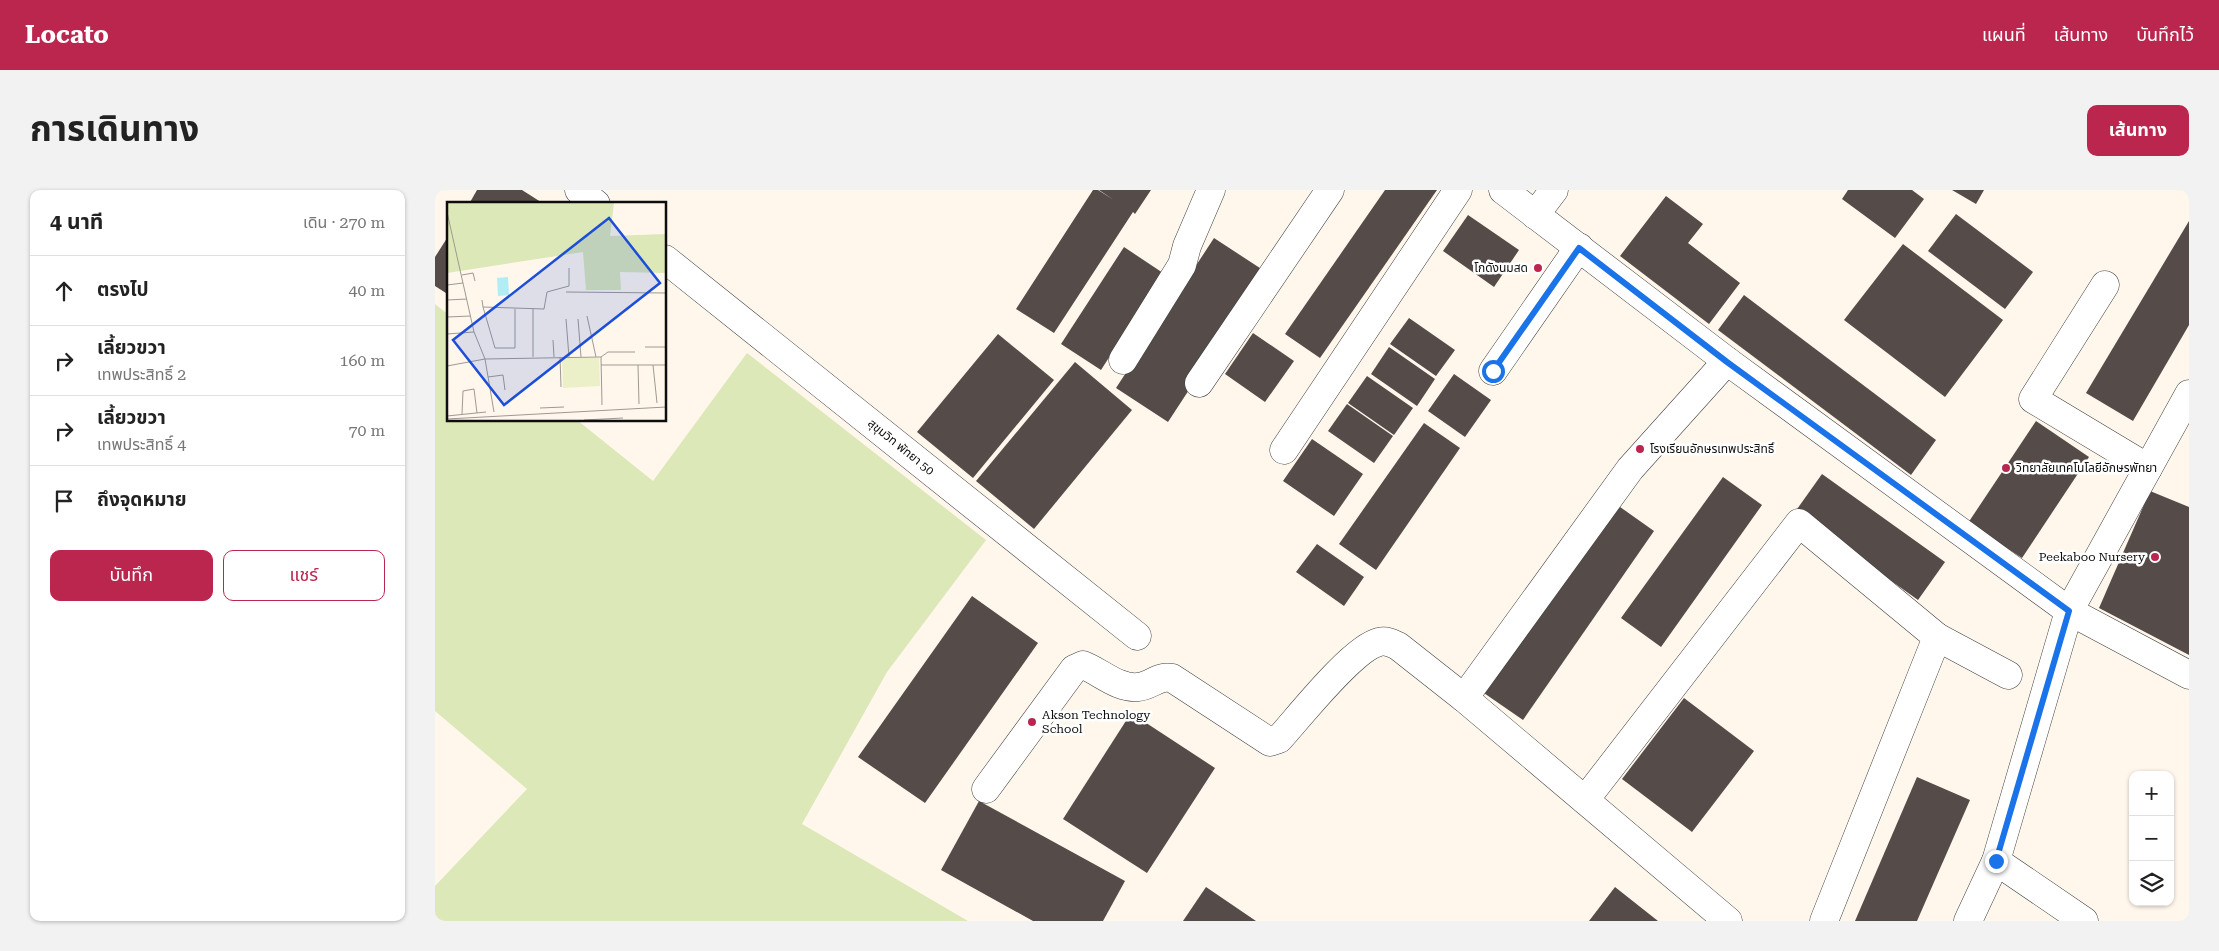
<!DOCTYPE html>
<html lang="th">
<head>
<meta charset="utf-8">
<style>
	:root { --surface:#fff; --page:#f2f2f2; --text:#222; --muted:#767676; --line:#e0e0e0; --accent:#bb264f }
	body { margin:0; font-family:"Roboto Serif","Noto Sans Thai",serif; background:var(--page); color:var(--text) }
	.controls { position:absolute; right:15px; bottom:15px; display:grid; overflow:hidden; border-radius:10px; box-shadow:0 1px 4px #0004 }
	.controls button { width:45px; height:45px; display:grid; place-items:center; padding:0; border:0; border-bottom:1px solid var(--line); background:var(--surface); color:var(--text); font:25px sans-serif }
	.stop { position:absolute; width:15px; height:15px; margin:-11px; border:4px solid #1a73e8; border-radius:50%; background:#fff }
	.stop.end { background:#1a73e8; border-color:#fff; box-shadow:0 1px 5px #0008 }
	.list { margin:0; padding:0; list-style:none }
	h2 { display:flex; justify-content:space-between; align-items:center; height:65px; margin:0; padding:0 20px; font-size:21px }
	h2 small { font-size:16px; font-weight:400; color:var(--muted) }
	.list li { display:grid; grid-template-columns:32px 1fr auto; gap:15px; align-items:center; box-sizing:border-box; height:70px; padding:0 20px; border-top:1px solid var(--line) }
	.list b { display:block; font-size:19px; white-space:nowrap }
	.list p { margin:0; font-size:16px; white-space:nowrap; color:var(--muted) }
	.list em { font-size:16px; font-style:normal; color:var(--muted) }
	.actions { display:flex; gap:10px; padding:15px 20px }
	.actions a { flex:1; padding:11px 0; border:1px solid var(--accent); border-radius:10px; text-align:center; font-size:18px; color:var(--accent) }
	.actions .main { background:var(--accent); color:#fff }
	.icon { flex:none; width:28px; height:28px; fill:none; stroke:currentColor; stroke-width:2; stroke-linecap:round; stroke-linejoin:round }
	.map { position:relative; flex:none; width:1754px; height:731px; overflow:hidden; border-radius:10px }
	header { display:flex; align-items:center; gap:30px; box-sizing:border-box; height:70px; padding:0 25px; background:var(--accent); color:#fff }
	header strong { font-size:24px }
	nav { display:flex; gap:28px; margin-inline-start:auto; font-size:18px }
	.intro { display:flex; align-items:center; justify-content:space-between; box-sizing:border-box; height:120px; padding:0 30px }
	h1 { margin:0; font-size:35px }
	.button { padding:12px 22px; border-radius:10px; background:var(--accent); color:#fff; font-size:18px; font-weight:700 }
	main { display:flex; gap:30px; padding:0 30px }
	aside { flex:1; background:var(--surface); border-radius:10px; box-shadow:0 1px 4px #0004 }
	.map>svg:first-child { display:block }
	.green { fill:#dce8b7 }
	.building { fill:#554b49 }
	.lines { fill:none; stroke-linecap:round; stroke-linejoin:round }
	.minor-casing { stroke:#404040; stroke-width:29 }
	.minor { stroke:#fff; stroke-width:28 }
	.route { stroke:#1a73e8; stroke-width:6 }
	.poi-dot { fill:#bb264f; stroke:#fff; stroke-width:2 }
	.labels { text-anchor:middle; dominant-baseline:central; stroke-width:5; stroke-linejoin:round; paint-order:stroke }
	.poi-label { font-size:12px; fill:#0d0d0d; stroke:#fff; text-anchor:start }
	.street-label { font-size:12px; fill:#0d0d0d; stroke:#fff }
	.inset-road { fill:none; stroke:#9e9993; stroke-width:1 }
	.view { fill:#1d4ed8; fill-opacity:0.15; stroke:#1d4ed8; stroke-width:2.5 }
	.inset-edge { fill:none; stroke:#0d0d0d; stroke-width:2.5 }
</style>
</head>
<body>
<header>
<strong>Locato</strong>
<nav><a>แผนที่</a><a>เส้นทาง</a><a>บันทึกไว้</a></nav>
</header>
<div class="intro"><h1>การเดินทาง</h1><a class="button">เส้นทาง</a></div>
<main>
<aside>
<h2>4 นาที<small>เดิน · 270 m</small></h2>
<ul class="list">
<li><svg class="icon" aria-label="ahead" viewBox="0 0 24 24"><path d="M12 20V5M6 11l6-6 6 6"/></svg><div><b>ตรงไป</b></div><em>40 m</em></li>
<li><svg class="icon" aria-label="right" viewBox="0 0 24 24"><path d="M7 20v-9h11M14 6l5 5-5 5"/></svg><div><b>เลี้ยวขวา</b><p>เทพประสิทธิ์ 2</p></div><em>160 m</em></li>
<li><svg class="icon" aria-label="right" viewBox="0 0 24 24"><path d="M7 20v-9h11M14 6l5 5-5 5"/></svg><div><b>เลี้ยวขวา</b><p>เทพประสิทธิ์ 4</p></div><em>70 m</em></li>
<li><svg class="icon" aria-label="arrive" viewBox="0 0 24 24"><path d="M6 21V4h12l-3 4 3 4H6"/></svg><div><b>ถึงจุดหมาย</b></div></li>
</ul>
<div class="actions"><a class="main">บันทึก</a><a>แชร์</a></div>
</aside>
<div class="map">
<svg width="1754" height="731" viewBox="0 0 1754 731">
	<rect width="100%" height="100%" fill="#fff7ec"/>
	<polygon class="green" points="0,114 14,125 14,230 142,230 218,291 312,163 551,350 452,482 367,634 533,731 0,731 0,696 92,599 0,521"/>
	<g class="building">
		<polygon points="42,0 87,0 109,14 34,14"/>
		<polygon points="658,0 663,0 679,10 664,0 716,0 700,24 698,22 619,143 581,119"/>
		<polygon points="950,0 1002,0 885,168 850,144"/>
		<polygon points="1413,0 1477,0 1489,9 1460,48 1407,9"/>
		<polygon points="1517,0 1549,0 1541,14"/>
		<polygon points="1231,6 1268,34 1253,53 1305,93 1274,134 1185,66"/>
		<polygon points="1521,24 1598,82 1570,119 1493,61"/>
		<polygon points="1033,25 1084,60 1059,97 1008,61"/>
		<polygon points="1754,31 1754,135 1698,231 1651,203"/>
		<polygon points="14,45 14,105 0,96 0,67"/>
		<polygon points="779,48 831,82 733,232 681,198"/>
		<polygon points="1468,54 1568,130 1510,207 1409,130"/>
		<polygon points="689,57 728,83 666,180 626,154"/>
		<polygon points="1309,105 1501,250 1476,285 1283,140"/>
		<polygon points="974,128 1020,160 1001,186 955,154"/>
		<polygon points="818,143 859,171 830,212 790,184"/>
		<polygon points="563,144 619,190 538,288 482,242"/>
		<polygon points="954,157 1000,189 982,216 936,184"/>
		<polygon points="640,172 697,220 599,339 541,291"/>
		<polygon points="1019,184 1056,210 1030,247 993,221"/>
		<polygon points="932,186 978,218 959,245 913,213"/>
		<polygon points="912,214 958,246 939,273 893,241"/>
		<polygon points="1601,231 1654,267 1587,368 1533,333"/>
		<polygon points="989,233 1025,258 941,380 904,354"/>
		<polygon points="877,249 928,284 899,326 848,291"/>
		<polygon points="1387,284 1510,372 1483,410 1360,322"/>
		<polygon points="1288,287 1327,315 1226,457 1186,428"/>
		<polygon points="1715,301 1754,317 1754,465 1664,418"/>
		<polygon points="1178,312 1219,341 1088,530 1046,501"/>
		<polygon points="882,354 929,387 909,416 861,382"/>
		<polygon points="537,406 603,453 490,613 423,567"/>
		<polygon points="1249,508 1319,561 1257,642 1187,589"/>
		<polygon points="696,523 780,578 712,683 628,629"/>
		<polygon points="1482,587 1535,610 1482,731 1420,731"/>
		<polygon points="544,611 690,691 668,731 598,731 506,680"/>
		<polygon points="771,697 821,731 748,731"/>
		<polygon points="1180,697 1223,731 1154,731"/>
	</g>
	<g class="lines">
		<g class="minor-casing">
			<g id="minor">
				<polyline points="144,0 161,14"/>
				<polyline points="1068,0 1292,171 1634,421 1754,485"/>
				<polyline points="1100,25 1119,0"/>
				<polyline points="230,69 702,446"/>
				<polyline points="1670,95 1598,209 1713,278"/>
				<polyline points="688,170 747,75 752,56 776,0"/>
				<polyline points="1058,181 1144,57"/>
				<polyline points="764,193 895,0"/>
				<polyline points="849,260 1023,0"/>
				<polyline points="1502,447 1573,485"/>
				<polyline points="1029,508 1195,279 1292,171"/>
				<path d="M551,599L639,479L648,475C666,482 683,499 703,497C716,496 724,485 737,488L835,552L844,549C864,527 918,458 944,452C951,450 957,453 963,456L1029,508L1293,731"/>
				<polyline points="1150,610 1364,333 1502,447 1389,731"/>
				<polyline points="1561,671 1649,731"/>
				<polyline points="1533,731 1561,671 1634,421 1754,204"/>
			</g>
		</g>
		<use href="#minor" class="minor"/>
	</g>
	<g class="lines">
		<polyline class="route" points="1058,181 1144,58 1292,172 1634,421 1561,671"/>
	</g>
	<g class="poi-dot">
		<circle cx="1103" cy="78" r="5"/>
		<circle cx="1205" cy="259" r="5"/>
		<circle cx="1571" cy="278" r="5"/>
		<circle cx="1720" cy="367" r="5"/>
		<circle cx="597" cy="532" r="5"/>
	</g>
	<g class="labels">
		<g class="poi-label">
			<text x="1093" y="78" text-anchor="end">โกดังนมสด</text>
			<text x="1215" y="259">โรงเรียนอักษรเทพประสิทธิ์</text>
			<text x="1581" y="278">วิทยาลัยเทคโนโลยีอักษรพัทยา</text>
			<text x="1710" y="367" text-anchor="end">Peekaboo Nursery</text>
			<text x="607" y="525">Akson Technology<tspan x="607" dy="14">School</tspan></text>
		</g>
		<g class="street-label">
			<text transform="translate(466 257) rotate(39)">สุขุมวิท พัทยา 50</text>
		</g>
	</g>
	<g transform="translate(12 12)">
		<rect width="219" height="219" fill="#fff7ec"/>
		<path d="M0,1H167L163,34L219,32V71L173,70L174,88H139L136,50L0,71Z" fill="#dce8b7"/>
		<path d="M115,156H152L153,184L116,186Z" fill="#ebf0c9"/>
		<path d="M61,75L62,93L51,94L50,76Z" fill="#b2ecf5"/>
		<path class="inset-road" d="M0,10L27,130L38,157L47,210M15,73L26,71L28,79M0,83L16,81M119,90L219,91M0,98L20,97M35,98L36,105L97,107L100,90L122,84V66M36,105L48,146H68V107M86,107V155M140,114L149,155M0,115L24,114M119,117L122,155M131,117L134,155M0,132L27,130M106,138L107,155M198,145H219M113,155L114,185M154,155L155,203M154,155L161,150H188M154,163H219M191,163L192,202M206,163L210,201M0,164L38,157L154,155M41,175L56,173L58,188M93,206L117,205M15,212L16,189L27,187L30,211M0,214L39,210M0,217L219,205M137,218L176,216"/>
		<path class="view" d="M162,16L213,81L57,203L6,138Z"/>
		<rect width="219" height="219" class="inset-edge"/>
	</g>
</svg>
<div class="controls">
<button>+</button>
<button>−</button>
<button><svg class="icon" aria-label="layers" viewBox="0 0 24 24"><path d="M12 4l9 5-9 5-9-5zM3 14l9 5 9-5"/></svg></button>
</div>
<div class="stop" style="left:1058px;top:181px"></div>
<div class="stop end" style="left:1561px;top:671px"></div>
</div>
</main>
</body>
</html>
